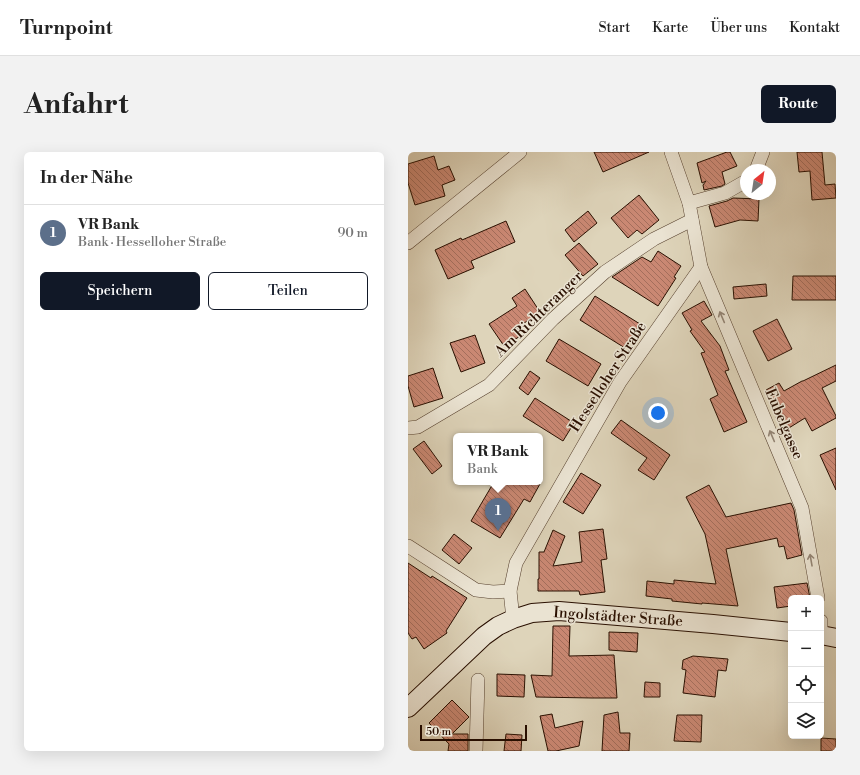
<!DOCTYPE html>
<html lang="de">
<head>
<meta charset="utf-8">
<style>
	:root { --surface:#fff; --page:#f2f2f2; --text:#222; --muted:#767676; --line:#e0e0e0; --accent:#111827 }
	body { margin:0; font-family:"Libre Bodoni",serif; background:var(--page); color:var(--text) }
	.controls { position:absolute; right:12px; bottom:12px; display:grid; overflow:hidden; border-radius:6px; box-shadow:0 4px 16px #0002 }
	.controls button { width:36px; height:36px; display:grid; place-items:center; padding:0; border:0; border-bottom:1px solid var(--line); background:var(--surface); color:var(--text); font:20px sans-serif }
	.compass { position:absolute; left:332px; top:12px; width:36px; height:36px; border-radius:50%; background:var(--surface); box-shadow:0 4px 16px #0002; rotate:30deg }
	.scale { position:absolute; left:12px; bottom:10px; width:107px; box-sizing:border-box; padding-left:4px; border:2px solid #290f00; border-top:0; font-size:11px; line-height:14px; white-space:nowrap; color:#290f00; -webkit-text-stroke:3px #eae3d2; paint-order:stroke }
	.you { position:absolute; left:250px; top:261px; width:14px; height:14px; margin:-10px; border:3px solid #fff; border-radius:50%; background:#1a73e8; box-shadow:0 0 0 6px #1a73e833 }
	.badge { display:grid; place-items:center; width:26px; height:26px; border-radius:50%; background:var(--accent); color:#fff; font-size:13px; font-weight:700 }
	.pin { position:absolute; translate:-50% -33px; filter:drop-shadow(0 1px 2px #0008) }
	.pin::after { content:''; position:absolute; top:21px; width:14px; height:12px; background:inherit; clip-path:polygon(0 0,100% 0,50% 100%) }
	.popup { position:absolute; left:45px; top:281px; width:90px; height:52px; box-sizing:border-box; display:grid; place-content:center; border-radius:6px; background:var(--surface); filter:drop-shadow(0 1px 3px #0005); font-size:13px; white-space:nowrap; color:var(--muted) }
	.popup b { font-size:15px; color:var(--text) }
	.popup::after { content:''; position:absolute; left:50%; top:100%; margin-left:-8px; border:8px solid transparent; border-top-color:var(--surface) }
	.list { margin:0; padding:0; list-style:none }
	h2 { display:flex; justify-content:space-between; align-items:center; height:52px; margin:0; padding:0 16px; font-size:17px }
	h2 small { font-size:13px; font-weight:400; color:var(--muted) }
	.list li { display:grid; grid-template-columns:26px 1fr auto; gap:12px; align-items:center; box-sizing:border-box; height:56px; padding:0 16px; border-top:1px solid var(--line) }
	.list b { display:block; font-size:15px; white-space:nowrap }
	.list p { margin:0; font-size:13px; white-space:nowrap; color:var(--muted) }
	.list em { font-size:13px; font-style:normal; color:var(--muted) }
	.actions { display:flex; gap:8px; padding:12px 16px }
	.actions a { flex:1; padding:9px 0; border:1px solid var(--accent); border-radius:6px; text-align:center; font-size:14px; color:var(--accent) }
	.actions .main { background:var(--accent); color:#fff }
	.icon { flex:none; width:22px; height:22px; fill:none; stroke:currentColor; stroke-width:2; stroke-linecap:round; stroke-linejoin:round }
	.map { position:relative; flex:none; width:428px; height:599px; overflow:hidden; border-radius:6px }
	header { display:flex; align-items:center; gap:24px; box-sizing:border-box; height:56px; padding:0 20px; background:var(--surface); border-bottom:1px solid var(--line) }
	header strong { font-size:19px }
	nav { display:flex; gap:22px; margin-inline-start:auto; font-size:14px }
	.intro { display:flex; align-items:center; justify-content:space-between; box-sizing:border-box; height:96px; padding:0 24px }
	h1 { margin:0; font-size:28px }
	.button { padding:10px 18px; border-radius:6px; background:var(--accent); color:#fff; font-size:14px; font-weight:700 }
	main { display:flex; gap:24px; padding:0 24px }
	aside { flex:1; background:var(--surface); border-radius:6px; box-shadow:0 4px 16px #0002 }
	.map>svg:first-child { display:block }
	.building { fill:url(#building-back-hatch); stroke:#290f00 }
	.lines { fill:none; stroke-linecap:round; stroke-linejoin:round }
	.minor-casing { stroke:#56402e; stroke-width:14 }
	.secondary-casing { stroke:#290f00; stroke-width:20 }
	.minor { stroke:#eae3d2; stroke-width:13 }
	.secondary { stroke:#eae3d2; stroke-width:18 }
	.oneway { stroke:#938474 }
	.labels { text-anchor:middle; dominant-baseline:central; stroke-width:3; stroke-linejoin:round; paint-order:stroke }
	.street-label { font-size:15px; fill:#290f00; stroke:#eae3d2 }
</style>
</head>
<body>
<header>
<strong>Turnpoint</strong>
<nav><a>Start</a><a>Karte</a><a>Über uns</a><a>Kontakt</a></nav>
</header>
<div class="intro"><h1>Anfahrt</h1><a class="button">Route</a></div>
<main>
<aside>
<h2>In der Nähe<small></small></h2>
<ul class="list">
<li><span class="badge" style="background:#5c6f8a">1</span><div><b>VR Bank</b><p>Bank · Hesselloher Straße</p></div><em>90 m</em></li>
</ul>
<div class="actions"><a class="main">Speichern</a><a>Teilen</a></div>
</aside>
<div class="map">
<svg width="428" height="599" viewBox="0 0 428 599">
	<defs>
		<pattern id="building-back-hatch" width="6" height="6" patternUnits="userSpaceOnUse"><rect width="6" height="6" fill="#ca8873"/><path d="M-1 5l2 2M0 0l6 6M5-1l2 2" fill="none" stroke="#a46e5c"/></pattern>
	</defs>
	<rect width="100%" height="100%" fill="#ded4ba"/>
	<filter id="stains"><feTurbulence type="fractalNoise" baseFrequency=".005" numOctaves="4"/><feColorMatrix values="0 0 0 0 .2 0 0 0 0 .09 0 0 0 0 .02 0 0 0 .5 -.17"/></filter>
	<radialGradient id="worn" r=".72"><stop offset=".6" stop-color="#630" stop-opacity="0"/><stop offset="1" stop-color="#630" stop-opacity=".3"/></radialGradient>
	<g class="building">
		<polygon points="186,0 241,0 195,20"/>
		<polygon points="319,0 322,0 329,14 314,20 317,32 314,34 296,38 295,33 298,29 294,31 289,11"/>
		<polygon points="389,0 414,0 417,33 427,32 428,46 404,48 402,19 391,20"/>
		<polygon points="26,4 30,18 41,14 47,28 34,33 37,44 7,53 0,31 0,12"/>
		<polygon points="231,43 251,68 234,82 229,78 220,86 203,66"/>
		<polygon points="325,46 351,47 350,69 332,68 307,75 301,54 319,49"/>
		<polygon points="180,59 189,71 166,90 157,78"/>
		<polygon points="98,69 107,90 63,109 66,116 40,127 27,98 53,86 54,88"/>
		<polygon points="171,91 190,112 175,124 157,103"/>
		<polygon points="250,99 273,114 266,125 268,126 250,154 204,125 234,105 243,110"/>
		<polygon points="385,124 428,124 428,148 384,148"/>
		<polygon points="358,132 359,144 326,147 325,135"/>
		<polygon points="117,137 132,160 109,176 114,183 96,194 81,172 109,154 104,146"/>
		<polygon points="187,144 232,172 217,196 172,168"/>
		<polygon points="296,149 304,163 293,169 312,194 321,218 317,219 339,270 316,280 302,247 310,243 293,201 297,200 282,179 284,178 274,161"/>
		<polygon points="369,167 384,197 360,209 345,179"/>
		<polygon points="67,183 77,211 53,220 42,191"/>
		<polygon points="151,187 193,212 180,234 138,209"/>
		<polygon points="428,213 428,229 414,236 428,264 428,266 404,279 397,266 376,279 368,265 371,262 358,238 371,231 376,239 394,229 395,229"/>
		<polygon points="25,216 35,246 6,255 0,234 0,224"/>
		<polygon points="122,219 132,226 120,243 111,236"/>
		<polygon points="127,246 166,271 155,289 115,264"/>
		<polygon points="213,268 262,303 246,328 230,318 239,306 203,281"/>
		<polygon points="16,289 34,314 24,322 5,297"/>
		<polygon points="428,296 428,338 412,303"/>
		<polygon points="173,321 193,333 175,362 155,350"/>
		<polygon points="86,330 133,330 122,350 116,347 92,386 63,369"/>
		<polygon points="301,333 318,365 383,351 386,358 394,403 379,407 376,394 371,395 369,386 318,397 330,454 294,451 294,452 264,449 264,447 238,444 239,429 266,432 266,428 308,432 297,382 278,345"/>
		<polygon points="195,377 199,407 193,408 197,440 172,443 171,439 130,439 130,427 131,427 131,400 136,400 145,378 157,384 145,414 174,410 171,380"/>
		<polygon points="46,382 64,396 51,412 34,398"/>
		<polygon points="0,411 23,426 24,424 59,446 38,479 39,481 16,497 8,485 4,487 0,481"/>
		<polygon points="399,431 402,446 383,446 383,454 369,456 366,435"/>
		<polygon points="145,474 162,474 161,504 206,503 209,546 184,546 128,545 123,523 144,524"/>
		<polygon points="201,480 230,481 229,500 201,498"/>
		<polygon points="285,504 320,507 318,519 310,518 307,545 275,541 278,518 274,517 275,508"/>
		<polygon points="89,522 117,523 116,545 89,544"/>
		<polygon points="237,530 252,531 252,545 236,545"/>
		<polygon points="44,548 61,565 44,582 60,582 60,599 40,599 41,592 21,571"/>
		<polygon points="210,560 212,581 222,581 221,599 194,599 196,563"/>
		<polygon points="144,562 147,576 175,569 171,594 148,599 140,599 132,564"/>
		<polygon points="269,563 294,563 293,590 266,589"/>
		<polygon points="98,582 114,583 113,599 96,599"/>
		<polygon points="413,586 428,587 428,599 413,599"/>
	</g>
	<g class="lines">
		<g class="minor-casing">
			<g id="minor">
				<polyline points="263,0 281,51 293,115 394,356 410,446"/>
				<polyline points="348,18 355,0"/>
				<polyline points="281,51 317,41 338,29"/>
				<polyline points="0,91 112,0"/>
				<polyline points="0,276 10,275 81,233 145,167 197,120 246,87 284,68"/>
				<polyline points="0,394 68,438 85,440 102,439"/>
				<polyline points="105,467 102,439 108,411 212,230 293,115"/>
				<polyline points="413,469 413,483"/>
				<polyline points="68,599 70,528"/>
			</g>
		</g>
		<g class="secondary-casing">
			<g id="secondary">
				<polyline points="413,483 428,486"/>
				<polyline points="0,556 76,484 90,474 105,467 124,461 151,459 305,472 383,480"/>
			</g>
		</g>
		<use href="#minor" class="minor"/>
		<use href="#secondary" class="secondary"/>
	</g>
	<defs><path id="oneway-shaft" d="M-6 0H5M1.5-3L5.5 0L1.5 3" fill="none" stroke-width="1.6" stroke-linecap="round" stroke-linejoin="round"/></defs>
	<g class="oneway">
		<use href="#oneway-shaft" transform="translate(314 165) rotate(-113)"/>
		<use href="#oneway-shaft" transform="translate(364 284) rotate(-113)"/>
		<use href="#oneway-shaft" transform="translate(403 408) rotate(-100)"/>
	</g>
	<g class="labels">
		<g class="street-label">
			<text transform="translate(131 162) rotate(-44)">Am Richteranger</text>
			<text transform="translate(200 225) rotate(-57)">Hesselloher Straße</text>
			<text transform="translate(376 272) rotate(67)">Eubelgasse</text>
			<text transform="translate(210 465) rotate(4)">Ingolstädter Straße</text>
		</g>
	</g>
	<rect width="100%" height="100%" filter="url(#stains)"/>
	<rect width="100%" height="100%" fill="url(#worn)"/>
</svg>
<div class="controls">
<button>+</button>
<button>−</button>
<button><svg class="icon" aria-label="locate" viewBox="0 0 24 24"><circle cx="12" cy="12" r="6"/><path d="M12 2v4M12 18v4M2 12h4M18 12h4"/></svg></button>
<button><svg class="icon" aria-label="layers" viewBox="0 0 24 24"><path d="M12 4l9 5-9 5-9-5zM3 14l9 5 9-5"/></svg></button>
</div>
<svg class="compass" viewBox="-18 -18 36 36"><path d="M0-13l5 13h-10z" fill="#e53935"/><path d="M0 13l5-13h-10z" fill="#767676"/></svg>
<div class="scale">50 m</div>
<div class="you"></div>
<div class="pin badge" style="left:90px;top:379px;background:#5c6f8a">1</div>
<div class="popup"><b>VR Bank</b>Bank</div>
</div>
</main>
</body>
</html>
